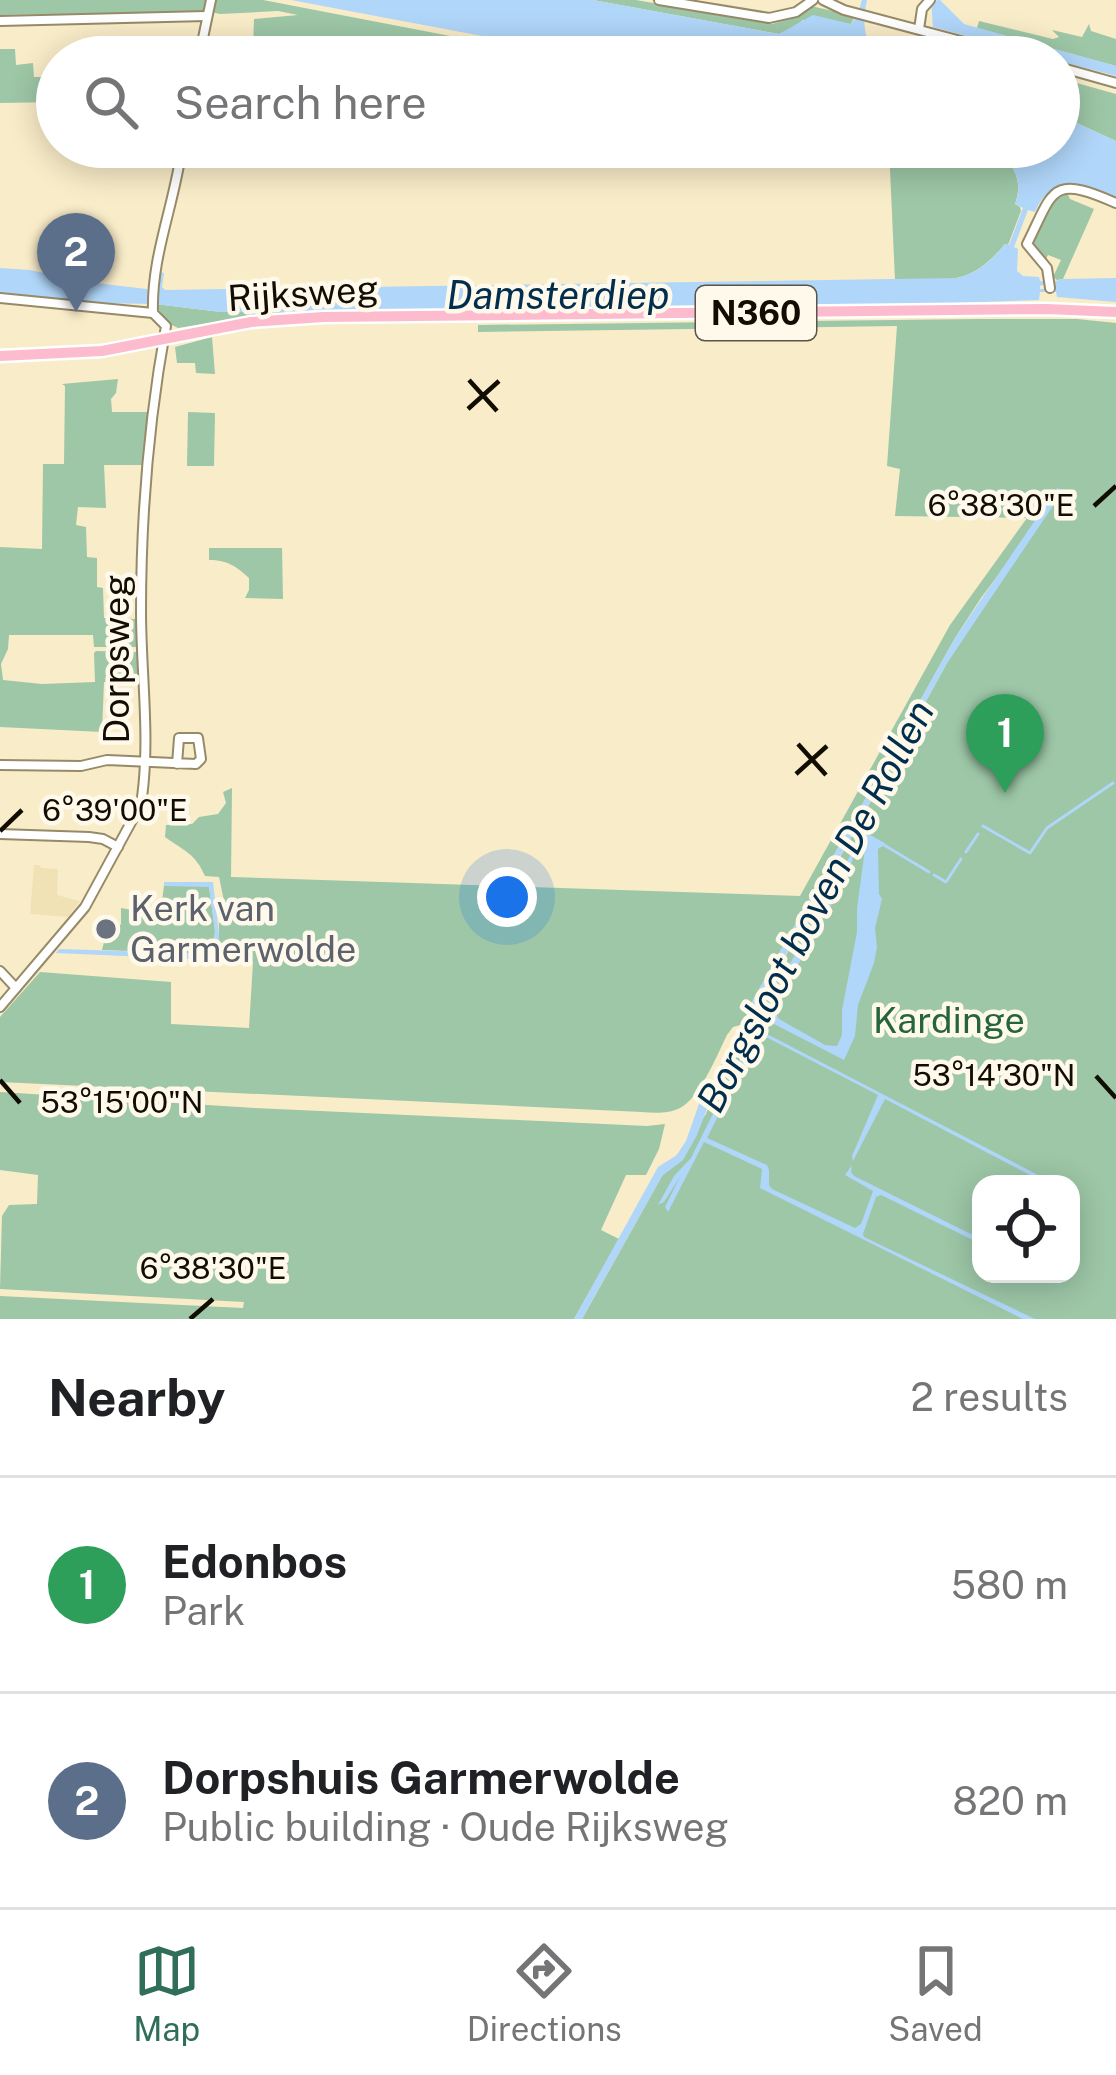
<!DOCTYPE html>
<html lang="en">
<head>
<meta charset="utf-8">
<style>
	:root { --surface:#fff; --page:#f6f6f6; --text:#202124; --muted:#757577; --line:#e0e0e0; --accent:#306e5a }
	body { margin:0; font-family:"Public Sans",sans-serif; background:var(--page); color:var(--text) }
	.controls { position:absolute; right:36px; bottom:36px; display:grid; overflow:hidden; border-radius:24px; box-shadow:0 6px 30px #0003 }
	.controls button { width:108px; height:108px; display:grid; place-items:center; padding:0; border:0; border-bottom:3px solid var(--line); background:var(--surface); color:var(--text); font:60px sans-serif }
	.you { position:absolute; left:507px; top:897px; width:42px; height:42px; margin:-30px; border:9px solid #fff; border-radius:50%; background:#1a73e8; box-shadow:0 0 0 18px #1a73e833 }
	.badge { display:grid; place-items:center; width:78px; height:78px; border-radius:50%; background:var(--accent); color:#fff; font-size:39px; font-weight:700 }
	.pin { position:absolute; translate:-50% -99px; filter:drop-shadow(0 3px 6px #0008) }
	.pin::after { content:''; position:absolute; top:63px; width:42px; height:36px; background:inherit; clip-path:polygon(0 0,100% 0,50% 100%) }
	.list { margin:0; padding:0; list-style:none }
	h2 { display:flex; justify-content:space-between; align-items:center; height:156px; margin:0; padding:0 48px; font-size:51px }
	h2 small { font-size:39px; font-weight:400; color:var(--muted) }
	.list li { display:grid; grid-template-columns:78px 1fr auto; gap:36px; align-items:center; box-sizing:border-box; height:216px; padding:0 48px; border-top:3px solid var(--line) }
	.list b { display:block; font-size:45px; white-space:nowrap }
	.list p { margin:0; font-size:39px; white-space:nowrap; color:var(--muted) }
	.list em { font-size:39px; font-style:normal; color:var(--muted) }
	.icon { flex:none; width:66px; height:66px; fill:none; stroke:currentColor; stroke-width:2; stroke-linecap:round; stroke-linejoin:round }
	.map { position:relative; flex:none; width:1116px; height:1319px; overflow:hidden }
	.search { position:absolute; background:var(--surface); box-shadow:0 6px 30px #0003; left:36px; right:36px; top:36px; height:132px; display:flex; align-items:center; gap:30px; box-sizing:border-box; padding:0 42px; border-radius:66px; color:var(--muted); font-size:45px }
	.sheet { height:588px; background:var(--surface) }
	nav { display:flex; justify-content:space-around; align-items:center; box-sizing:border-box; height:168px; border-top:3px solid var(--line); background:var(--surface); font-size:33px; color:var(--muted) }
	nav a { display:grid; justify-items:center; gap:6px }
	nav .on { color:var(--accent) }
	.map>svg:first-child { display:block }
	.built { fill:#f1e2b6 }
	.green { fill:#9dc7a7; fill-rule:evenodd }
	.water { fill:#b0d6f9 }
	.lines { fill:none; stroke-linecap:round; stroke-linejoin:round }
	.stream { stroke:#b0d6f9; stroke-width:3 }
	.minor-casing { stroke:#968a68; stroke-width:12 }
	.major-casing { stroke:#fff; stroke-width:15 }
	.minor { stroke:#fff; stroke-width:8 }
	.major { stroke:#fdbcce; stroke-width:10 }
	.ticks { fill:none; stroke:#120d03; stroke-width:4.5 }
	.worship-dot { fill:#6b7280; stroke:#fff9eb; stroke-width:4.5 }
	.labels { text-anchor:middle; dominant-baseline:central; stroke-width:9; stroke-linejoin:round; paint-order:stroke }
	.shield { fill:#fff9eb; stroke:#595449; stroke-width:3 }
	.shield-label { font-size:33px; font-weight:bold; fill:#120d03 }
	.street-label { font-size:36px; fill:#120d03; stroke:#fff9eb }
	.worship-label { font-size:36px; fill:#5b616d; stroke:#fff9eb; text-anchor:start }
	.park-label { font-size:36px; fill:#26653c; stroke:#fff9eb }
	.water-label { font-size:39px; font-style:italic; fill:#012e4f; stroke:#fff9eb }
	.ticks-label { font-size:30px; text-anchor:middle; fill:#120d03; stroke:#fff9eb; stroke-width:9; stroke-linejoin:round; paint-order:stroke }
</style>
</head>
<body>
<div class="map">
<svg width="1116" height="1319" viewBox="0 0 1116 1319">
	<rect width="100%" height="100%" fill="#f9ecc8"/>
	<polygon class="built" points="34,865 40,865 41,868 58,869 57,895 80,901 68,917 30,914"/>
	<g class="green">
		<polygon points="0,0 209,0 205,12 0,15"/>
		<polygon points="214,0 263,0 560,57 269,57 269,52 263,47 253,47 254,19 298,15 278,11 220,14 211,12"/>
		<polygon points="593,0 636,0 772,24 799,16 811,6 855,16 851,24 803,20 791,29 779,34"/>
		<polygon points="979,21 1053,39 1059,37 1052,30 1082,37 1089,24 1091,31 1116,39 1116,66 977,28"/>
		<polygon points="0,49 15,49 16,65 33,63 34,77 57,77 57,102 0,103"/>
		<polygon points="1059,78 1116,94 1116,141 1059,115"/>
		<polygon points="190,147 680,147 680,149 468,150 189,156"/>
		<path d="M889,147H985C1010,156 1025,177 1015,204L1020,207L1021,211L1008,245L1005,244C968,288 948,279 895,280Z"/>
		<path d="M1066,191L1070,199L1094,209L1063,279L1057,280L1053,277L1061,260L1048,255L1045,261L1031,243C1039,221 1044,202 1066,191Z"/>
		<polygon points="155,304 221,312 300,312 252,316 178,328 168,323"/>
		<path d="M981,319H1077L1116,323V1319H582L662,1176L706,1114L712,1097L749,1030L748,1027H757L760,1023H749L947,663L1062,489L981,598L955,638L748,1009L744,1024L733,1027L727,1035C717,1055 700,1098 680,1108C668,1114 654,1113 642,1112L0,1082V1017L40,972L171,982V1024L249,1028L253,962L218,960L219,923L228,920L219,877L205,876C195,853 184,851 165,837L166,825L192,824L199,817L218,814L226,803L223,792L232,788L231,877L800,896L950,625L1027,518L895,516L900,469L887,466L897,326L478,332V325ZM981,1184H1071V1274H981Z"/>
		<polygon points="212,337 215,374 196,373 195,363 177,363 175,347"/>
		<polygon points="118,379 116,393 111,399 112,412 149,412 144,465 104,465 106,508 78,507 76,525 86,527 87,557 97,558 97,587 103,588 104,618 137,619 139,647 94,647 93,635 9,635 8,649 1,664 3,680 42,684 95,682 94,653 96,651 136,652 139,653 142,683 104,682 102,732 0,727 0,547 42,549 43,464 64,464 65,386 62,384"/>
		<polygon points="188,412 215,413 214,466 187,466"/>
		<path d="M209,548H282L283,599L245,598L249,590V578C237,567 228,560 209,560Z"/>
		<polygon points="164,886 209,886 215,931 213,954 102,950 104,942 121,924 121,908 160,915"/>
		<polygon points="0,1092 255,1108 647,1126 665,1124 659,1149 646,1175 626,1175 601,1230 619,1239 574,1319 0,1319 0,1296 243,1308 244,1302 0,1289 2,1216 9,1205 37,1204 38,1175 0,1170"/>
	</g>
	<g class="water">
		<path d="M291,0H593L779,34L813,15L851,24L857,16L862,0H867C862,21 863,41 879,57H594Z"/>
		<polygon points="940,0 964,24 1116,66 1116,76 1059,61 1059,57 1044,57 933,27 931,1"/>
		<path d="M1059,115L1116,141V197C1083,184 1053,171 1035,212L1028,210L1014,247L1018,249L1017,271L1023,276L1039,277L1040,281L1049,282L1040,286V289H1056L1051,282L1063,279L1116,278V302L1057,297L1056,292H1040L1039,300L897,305L278,312H221L155,304L95,303L90,301L0,295V268L30,270L87,282L155,290L158,286L160,272L164,273L162,287L165,290L958,278C980,271 990,262 1005,244L1009,245L1023,208L1015,204C1025,177 1011,157 985,147H1059Z"/>
		<polygon points="1057,488 1063,491 947,663 767,989 749,1023 749,1030 712,1096 697,1135 683,1160 662,1176 582,1319 574,1319 658,1167 677,1155 686,1141 699,1104 742,1028 748,1009 955,638"/>
		<path d="M867,833L886,844L878,849L879,894L882,899L875,928L877,947L874,963L858,1005L855,1036L844,1060L772,1023L763,1012L855,847C852,874 833,902 819,926C803,955 789,981 775,1012L779,1019L825,1045L837,1046L842,1035V1010L857,932V909Z"/>
		<polygon points="164,882 213,882 219,934 218,960 56,953 59,949 213,954 215,931 209,887 164,886"/>
		<polygon points="767,1034 1040,1176 1038,1180 1029,1184 1032,1178 1030,1175 885,1099 853,1161 852,1156 878,1095 766,1037"/>
		<polygon points="744,1051 748,1051 747,1059 707,1138 767,1165 769,1170 769,1185 772,1189 855,1228 861,1224 873,1191 845,1175 852,1165 851,1172 854,1176 981,1239 981,1244 881,1195 876,1197 863,1234 864,1237 1035,1319 1023,1319 760,1188 762,1169 704,1142 668,1212 665,1207 680,1177 664,1202 658,1205 674,1176 691,1158"/>
	</g>
	<g class="lines">
		<g class="stream">
			<polyline points="983,826 1030,853 1047,828 1113,783"/>
			<polyline points="884,845 929,872"/>
			<polyline points="966,852 978,834"/>
			<polyline points="934,875 946,882 961,859"/>
		</g>
		<g class="minor-casing">
			<g id="minor">
				<polyline points="659,0 769,18 796,12 813,0"/>
				<polyline points="823,0 844,10 1021,57"/>
				<polyline points="0,21 207,16"/>
				<polyline points="919,29 922,9 930,0"/>
				<polyline points="199,57 211,0"/>
				<polyline points="1059,67 1116,83"/>
				<path d="M1050,288L1047,268L1027,244C1054,190 1050,174 1116,203"/>
				<polyline points="0,298 153,313"/>
				<polyline points="0,765 81,766 107,760 196,764 201,759 198,738 179,738 177,764"/>
				<polyline points="0,834 89,837 103,839 118,847"/>
				<polyline points="0,971 16,988"/>
				<path d="M0,1007L85,907L141,804C151,741 141,675 141,611C141,516 149,419 166,326L153,313C151,256 175,203 182,147"/>
			</g>
		</g>
		<g class="major-casing">
			<polyline id="major" points="0,356 102,351 251,322 323,317 1046,309 1116,312"/>
		</g>
		<use href="#minor" class="minor"/>
		<use href="#major" class="major"/>
	</g>
	<path class="ticks" d="M469,380L497,411M468,409L499,381M1094,506L1116,486M798,744L826,775M796,774L827,746M0,831L22,810M1096,1076L1116,1098M0,1080L20,1103M190,1319L213,1299"/>
	<circle class="worship-dot" cx="106" cy="929" r="12"/>
	<g class="labels">
		<rect class="shield" x="696" y="286" width="120" height="54" rx="9"/>
		<g class="shield-label">
			<text x="756" y="313">N360</text>
		</g>
		<g class="street-label">
			<text transform="translate(303 293) rotate(-4)">Rijksweg</text>
			<text transform="translate(116 659) rotate(-90)">Dorpsweg</text>
		</g>
		<g class="worship-label">
			<text x="130" y="908">Kerk van<tspan x="130" dy="41">Garmerwolde</tspan></text>
		</g>
		<g class="park-label">
			<text x="949" y="1020">Kardinge</text>
		</g>
		<g class="water-label">
			<text x="558" y="295">Damsterdiep</text>
			<text transform="translate(815 906) rotate(-62)">Borgsloot boven De Rollen</text>
		</g>
	</g>
	<g class="ticks-label">
		<text x="1001" y="516">6°38'30"E</text>
		<text x="115" y="821">6°39'00"E</text>
		<text x="994" y="1086">53°14'30"N</text>
		<text x="122" y="1113">53°15'00"N</text>
		<text x="213" y="1279">6°38'30"E</text>
	</g>
</svg>
<div class="controls">
<button><svg class="icon" aria-label="locate" viewBox="0 0 24 24"><circle cx="12" cy="12" r="6"/><path d="M12 2v4M12 18v4M2 12h4M18 12h4"/></svg></button>
</div>
<div class="you"></div>
<div class="pin badge" style="left:1005px;top:793px;background:#2e9e5b">1</div>
<div class="pin badge" style="left:76px;top:312px;background:#5c6f8a">2</div>
<div class="search"><svg class="icon" aria-label="search" viewBox="0 0 24 24"><circle cx="10" cy="10" r="6"/><path d="M15 15l6 6"/></svg>Search here</div>
</div>
<section class="sheet">
<h2>Nearby<small>2 results</small></h2>
<ul class="list">
<li><span class="badge" style="background:#2e9e5b">1</span><div><b>Edonbos</b><p>Park</p></div><em>580 m</em></li>
<li><span class="badge" style="background:#5c6f8a">2</span><div><b>Dorpshuis Garmerwolde</b><p>Public building · Oude Rijksweg</p></div><em>820 m</em></li>
</ul>
</section>
<nav>
<a class="on"><svg class="icon" aria-label="map" viewBox="0 0 24 24"><path d="M3 6l6-2 6 2 6-2v14l-6 2-6-2-6 2zM9 4v14M15 6v14"/></svg>Map</a>
<a><svg class="icon" aria-label="directions" viewBox="0 0 24 24"><path d="M12 3l9 9-9 9-9-9zM9 14v-3h6M13 9l2 2-2 2"/></svg>Directions</a>
<a><svg class="icon" aria-label="saved" viewBox="0 0 24 24"><path d="M7 4h10v16l-5-4-5 4z"/></svg>Saved</a>
</nav>
</body>
</html>
